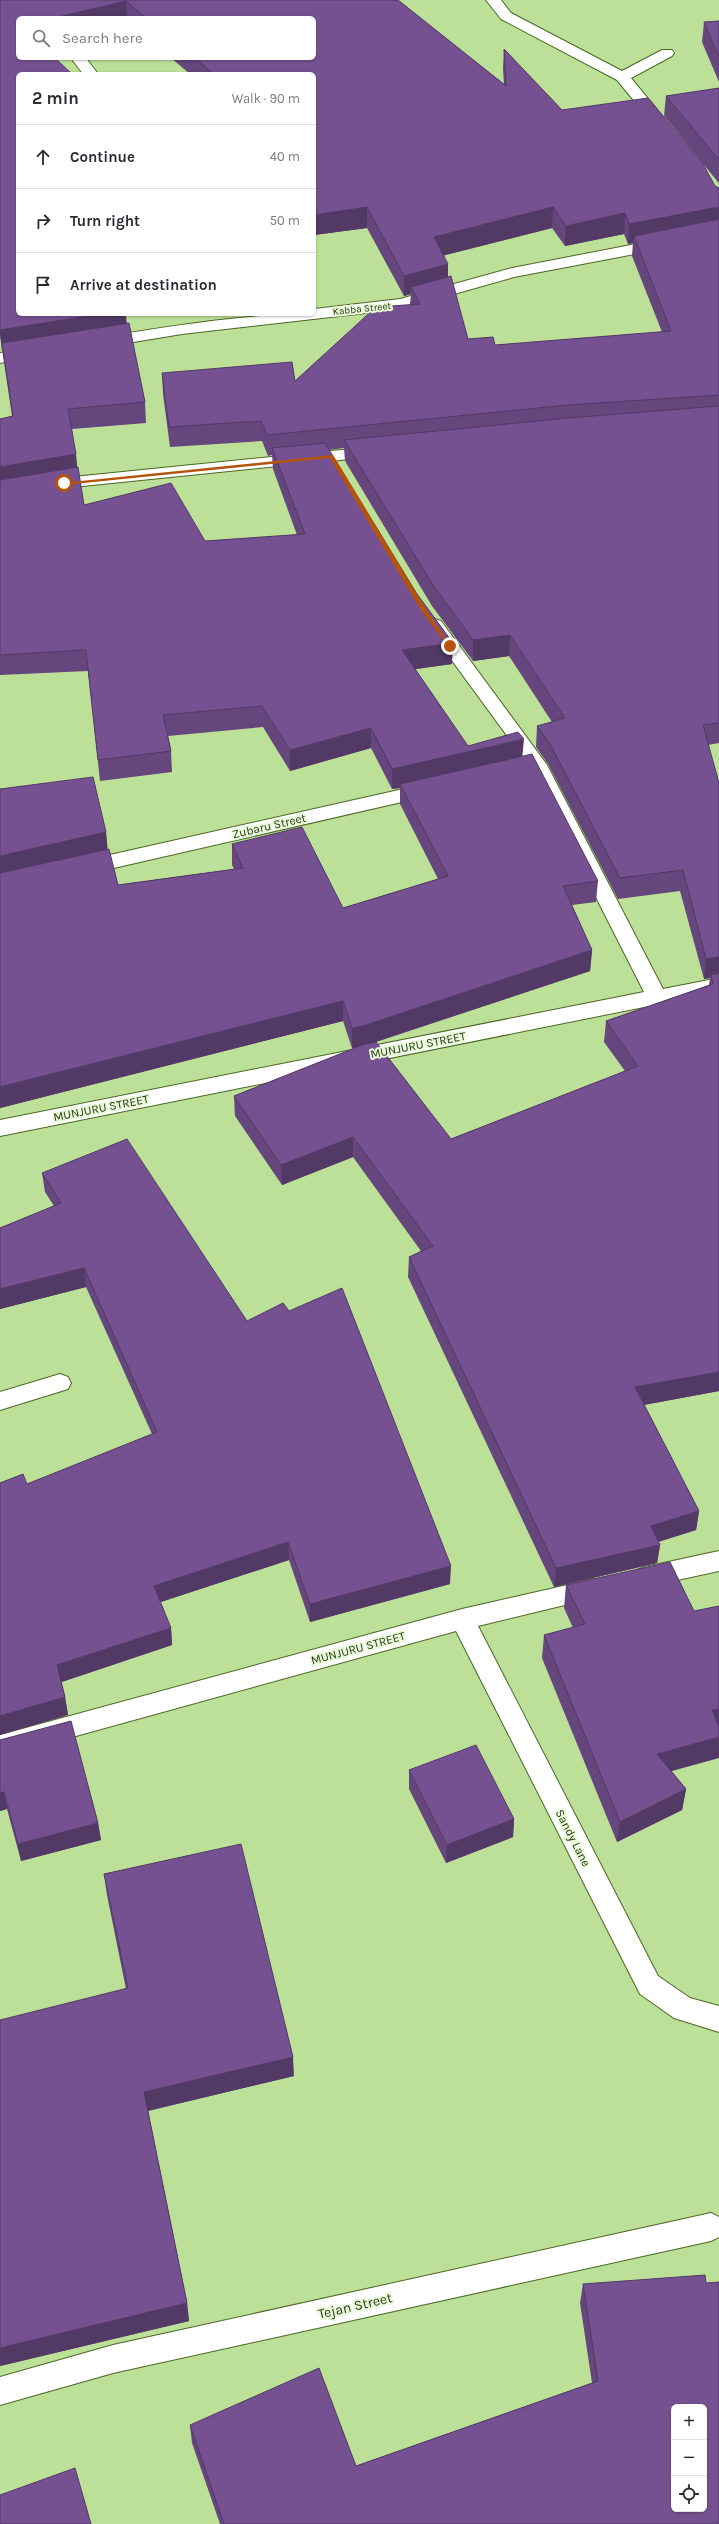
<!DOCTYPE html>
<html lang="en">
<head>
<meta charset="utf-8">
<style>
	:root { --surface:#fff; --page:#f7f7f7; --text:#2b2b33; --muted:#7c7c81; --line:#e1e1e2 }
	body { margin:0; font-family:Karla,sans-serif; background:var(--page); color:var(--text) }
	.controls { position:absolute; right:12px; bottom:12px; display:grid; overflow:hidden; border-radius:6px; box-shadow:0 1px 3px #0004 }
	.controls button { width:36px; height:36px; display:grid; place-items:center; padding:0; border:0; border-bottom:1px solid var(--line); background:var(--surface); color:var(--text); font:20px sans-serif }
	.stop { position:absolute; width:12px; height:12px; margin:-9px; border:3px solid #b45309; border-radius:50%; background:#fff }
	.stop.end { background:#b45309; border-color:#fff; box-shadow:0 1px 4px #0008 }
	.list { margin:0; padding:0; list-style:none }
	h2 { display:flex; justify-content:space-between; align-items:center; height:52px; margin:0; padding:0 16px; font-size:17px }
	h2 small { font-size:13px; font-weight:400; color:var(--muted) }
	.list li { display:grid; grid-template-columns:26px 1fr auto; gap:12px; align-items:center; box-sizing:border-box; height:64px; padding:0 16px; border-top:1px solid var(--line) }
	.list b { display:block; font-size:15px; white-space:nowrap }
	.list em { font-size:13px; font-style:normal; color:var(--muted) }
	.icon { flex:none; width:22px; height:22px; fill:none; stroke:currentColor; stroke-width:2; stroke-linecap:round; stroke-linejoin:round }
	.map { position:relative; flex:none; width:719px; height:2524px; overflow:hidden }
	.search { position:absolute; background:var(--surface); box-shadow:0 1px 3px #0004; left:16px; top:16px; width:300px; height:44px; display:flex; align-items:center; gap:10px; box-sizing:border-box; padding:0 14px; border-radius:6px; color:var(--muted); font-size:15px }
	.panel { position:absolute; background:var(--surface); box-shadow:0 1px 3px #0004; left:16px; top:72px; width:300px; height:244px; border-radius:6px }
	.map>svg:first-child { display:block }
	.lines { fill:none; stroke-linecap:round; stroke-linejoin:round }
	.minor-casing { stroke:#4a6723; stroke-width:2 }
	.minor { fill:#fff; fill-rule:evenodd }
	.wall { fill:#65467d; fill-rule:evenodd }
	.shaded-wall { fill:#523966 }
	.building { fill:#755191; stroke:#523966; fill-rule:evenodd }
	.route { fill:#b45309 }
	.labels { text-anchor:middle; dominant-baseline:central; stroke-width:4; stroke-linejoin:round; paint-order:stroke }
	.far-street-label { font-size:10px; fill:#2a371a; stroke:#e8fad7 }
	.street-label { font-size:12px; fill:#2a371a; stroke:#e8fad7 }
	.near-street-label { font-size:14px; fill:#2a371a; stroke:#e8fad7 }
</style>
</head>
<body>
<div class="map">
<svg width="719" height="2524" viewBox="0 0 719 2524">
	<rect width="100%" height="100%" fill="#bde099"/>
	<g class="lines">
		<g class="minor-casing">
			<g id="minor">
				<polygon points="486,0 501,0 511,13 622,71 662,50 672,50 674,53 672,56 631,78 667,122 664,125 654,125 617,80 501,19"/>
				<polygon points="71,58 86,58 98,74 83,74"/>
				<path d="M719,228V238L514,277L401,309L182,334L103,347L95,342L103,337C173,326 243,314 314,314V309L400,299L512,268Z"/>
				<polygon points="33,348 41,353 39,356 0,363 0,353"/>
				<polygon points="374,447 380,448 383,452 380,456 331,461 325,460 322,456 325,452 331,451"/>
				<polygon points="302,454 308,455 311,459 308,463 63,488 0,500 0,490 63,478"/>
				<polygon points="435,619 441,621 547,765 663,989 719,978 719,992 0,1136 0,1120 644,992 530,767 426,625 429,621"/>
				<polygon points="430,783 437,784 440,789 437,794 83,875 76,873 73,868 76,863 83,861"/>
				<polygon points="60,1374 68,1377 71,1383 68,1389 0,1410 0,1392"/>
				<polygon points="719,1551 719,1571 645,1587 637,1584 633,1577 637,1570 645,1567"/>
				<polygon points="594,1579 602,1582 606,1589 602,1596 478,1626 658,1976 690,1998 719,2006 719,2032 674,2018 640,1994 456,1631 0,1757 0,1735 462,1609"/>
				<polygon points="711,2213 719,2217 719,2237 711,2241 113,2373 0,2405 0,2377 113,2345"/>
			</g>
		</g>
		<use href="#minor" class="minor"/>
	</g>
	<g class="wall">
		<path d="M0,0H398L504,84L503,69L504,49L562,110L719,188V743L708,745L719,783V1391L644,1405L699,1511L696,1530L658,1542L660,1545L657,1563L554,1587L408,1277L409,1257L421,1251L353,1157L282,1185L235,1116L234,1096L355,1048H352L343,1021L0,1108V789L106,832L107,849L118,885L234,869L232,865V844L343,908L438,879L400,804V788L392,789L371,748L290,771L263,727L168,736L171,751L172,772L100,781L88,671L0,675V419L12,416L0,336ZM18,18H314V58H171L190,74H314V235L367,228L404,296L411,294L410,304L295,381L162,373L163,394L170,447L262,441L268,456L272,455L273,469L297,535L205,541L84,505L77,467L72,429L146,423L145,402L127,323L18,58ZM552,228L565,246L624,234L628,244L633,243L632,256L662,332L495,345L468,339L448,277L444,255ZM344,448L345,461L432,606L473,661L509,656L552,722L537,726L536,747L548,764L618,899L680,891L704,979L710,978L709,985L606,1021L604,1042L625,1071L451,1139L376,1042L590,971L592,950L572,905L596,902L598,881L523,756L468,746L415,669L452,664L329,450Z"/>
		<polygon points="719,21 719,82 702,42 704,22"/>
		<polygon points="719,88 719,184 718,182 664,116 666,96"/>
		<polygon points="42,1173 247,1321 450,1584 310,1622 289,1560 160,1602 171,1628 172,1645 61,1682 65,1697 68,1715 0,1735 0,1483 27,1484 152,1434 86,1287 0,1309 0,1228 54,1206 45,1192"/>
		<polygon points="566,1585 671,1771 686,1789 682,1810 617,1842 542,1658 544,1635 573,1628 564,1608"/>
		<polygon points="0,1740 98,1823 101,1840 21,1861 7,1809 0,1811"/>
		<polygon points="409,1770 514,1819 513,1837 446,1863 409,1789"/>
		<polygon points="104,1874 294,2076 148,2111 187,2303 189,2321 0,2366 126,1989 107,1895"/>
		<polygon points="706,2283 719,2524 220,2524 192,2443 190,2425 356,2466 592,2383 580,2303 583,2284"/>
	</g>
	<g class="shaded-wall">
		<polygon points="126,1 127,18 54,18"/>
		<polygon points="367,207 367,228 314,235 314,215"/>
		<polygon points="553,207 552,228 434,258 434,237"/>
		<polygon points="719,207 719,227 634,236 633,243 628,244 629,224"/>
		<polygon points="625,213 624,234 565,246 566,226"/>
		<polygon points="448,264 448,284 411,287 411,294 404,296 404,276"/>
		<polygon points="101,314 126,314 127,331 2,343 2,351 0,330"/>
		<polygon points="76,454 78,475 0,488 0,467"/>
		<polygon points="510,635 509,656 473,661 473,640"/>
		<polygon points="453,643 452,664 402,671 402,650"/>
		<polygon points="371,728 371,748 290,771 290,750"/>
		<polygon points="524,739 522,760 400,784 400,788 392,789 392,769"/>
		<polygon points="106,832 108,853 0,877 0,856"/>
		<polygon points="592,950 590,971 363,1046 352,1048 352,1028"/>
		<polygon points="719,957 719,977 711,975 710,978 704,979 706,959"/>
		<polygon points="343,1001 343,1021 0,1108 0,1087"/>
		<polygon points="353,1137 353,1157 282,1185 281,1165"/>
		<polygon points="84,1268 86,1287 0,1309 0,1289"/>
		<polygon points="719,1372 719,1391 632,1407 635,1387"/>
		<polygon points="699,1511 696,1530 648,1545 651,1526"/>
		<polygon points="288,1542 289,1560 155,1604 154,1586"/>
		<polygon points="660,1545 657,1563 554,1587 556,1568"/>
		<polygon points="451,1566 450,1584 310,1622 310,1604"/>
		<polygon points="171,1628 172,1645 59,1683 57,1665"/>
		<polygon points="65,1697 68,1715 0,1735 0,1716"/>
		<polygon points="719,1709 719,1729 712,1710"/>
		<polygon points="719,1737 719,1758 654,1776 657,1754"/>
		<polygon points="686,1789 682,1810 617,1842 620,1822"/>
		<polygon points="4,1792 7,1809 0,1811 0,1793"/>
		<polygon points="514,1819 513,1837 446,1863 447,1845"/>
		<polygon points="98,1823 101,1840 21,1861 18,1844"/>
		<polygon points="293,2057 294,2076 147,2111 144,2092"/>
		<polygon points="187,2303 189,2321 0,2366 0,2348"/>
	</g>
	<g class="building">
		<polygon points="0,0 398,0 506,86 504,49 562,110 648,98 703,164 715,186 719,188 719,207 629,224 625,213 566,226 553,207 434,237 448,264 404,276 367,207 314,215 314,74 214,74 194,58 314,58 314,18 146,18 126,1 54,18 18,18 18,58 55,58 72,74 18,74 18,314 101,314 0,330"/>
		<polygon points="719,21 719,57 704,22"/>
		<polygon points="719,88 719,160 666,96"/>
		<polygon points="719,219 719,395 568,405 267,435 261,421 169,427 162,373 292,362 295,381 376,307 420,304 411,287 451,276 468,339 493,337 495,345 671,331 634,236"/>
		<polygon points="129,323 145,402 68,409 76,454 0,467 0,419 13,416 2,343"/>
		<polygon points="719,406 719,723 703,725 719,783 719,957 706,959 683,870 620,878 550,744 537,726 565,718 510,635 473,640 433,585 344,440 568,418"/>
		<polygon points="325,443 417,594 453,643 402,650 468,746 518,732 524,739 392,769 371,728 290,750 262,706 163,715 171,751 98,760 86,650 0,655 0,480 78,467 84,505 171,483 205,541 305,534 272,448"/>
		<polygon points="532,754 598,881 563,886 592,950 363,1026 352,1028 343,1001 0,1087 0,873 109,849 118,885 243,868 232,844 302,827 343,908 448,876 400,784"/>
		<polygon points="93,777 106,832 0,856 0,789"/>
		<polygon points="719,973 719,1372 635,1387 699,1511 651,1526 660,1545 556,1568 409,1257 433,1246 353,1137 281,1165 234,1096 365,1044 376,1042 451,1139 638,1066 606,1021 713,984 711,975"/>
		<polygon points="127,1139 247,1321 283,1303 289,1311 342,1288 451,1566 310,1604 288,1542 154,1586 171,1628 57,1665 65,1697 0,1716 0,1483 23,1474 27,1484 157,1432 84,1268 0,1289 0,1228 61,1203 42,1173"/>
		<polygon points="670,1562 694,1611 719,1606 719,1709 712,1710 719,1727 719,1737 657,1754 686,1789 620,1822 544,1635 585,1624 566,1585"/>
		<polygon points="71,1721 98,1823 18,1844 4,1792 0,1793 0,1740"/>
		<polygon points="476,1745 514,1819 447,1845 409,1770"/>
		<polygon points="241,1844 293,2057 144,2092 187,2303 0,2348 0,2020 128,1988 104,1874"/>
		<path d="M705,2275L706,2283L719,2282V2524H224L190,2425L319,2368L356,2466L598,2381L583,2284ZM674,2407H704V2509H674Z"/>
		<polygon points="75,2468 91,2524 0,2524 0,2495"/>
	</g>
	<polygon class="route" points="333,455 426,609 452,648 449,648 421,610 330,458 64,485 61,483"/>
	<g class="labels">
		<g class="far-street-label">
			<text transform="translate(362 309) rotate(-6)">Kabba Street</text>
		</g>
		<g class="street-label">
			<text transform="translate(269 826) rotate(-13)">Zubaru Street</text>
			<text transform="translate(418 1045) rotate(-11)">MUNJURU STREET</text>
			<text transform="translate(101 1108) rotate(-11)">MUNJURU STREET</text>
			<text transform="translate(358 1648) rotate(-15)">MUNJURU STREET</text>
			<text transform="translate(573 1838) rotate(63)">Sandy Lane</text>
		</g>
		<g class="near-street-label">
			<text transform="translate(355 2306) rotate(-13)">Tejan Street</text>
		</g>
	</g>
</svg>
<div class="controls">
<button>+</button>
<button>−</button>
<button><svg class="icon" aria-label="locate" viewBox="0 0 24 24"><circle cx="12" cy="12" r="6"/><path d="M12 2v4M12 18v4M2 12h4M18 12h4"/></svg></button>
</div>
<div class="stop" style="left:64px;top:483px"></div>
<div class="stop end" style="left:450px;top:646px"></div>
<div class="search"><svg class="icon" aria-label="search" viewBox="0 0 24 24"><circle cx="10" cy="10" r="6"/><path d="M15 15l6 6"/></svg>Search here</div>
<section class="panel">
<h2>2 min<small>Walk · 90 m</small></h2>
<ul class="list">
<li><svg class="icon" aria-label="ahead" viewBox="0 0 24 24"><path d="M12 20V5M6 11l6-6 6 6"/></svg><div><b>Continue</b></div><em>40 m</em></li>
<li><svg class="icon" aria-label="right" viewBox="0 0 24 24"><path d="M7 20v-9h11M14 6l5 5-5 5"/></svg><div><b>Turn right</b></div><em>50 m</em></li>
<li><svg class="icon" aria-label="arrive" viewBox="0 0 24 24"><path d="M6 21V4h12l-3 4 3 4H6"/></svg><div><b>Arrive at destination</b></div></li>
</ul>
</section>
</div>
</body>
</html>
